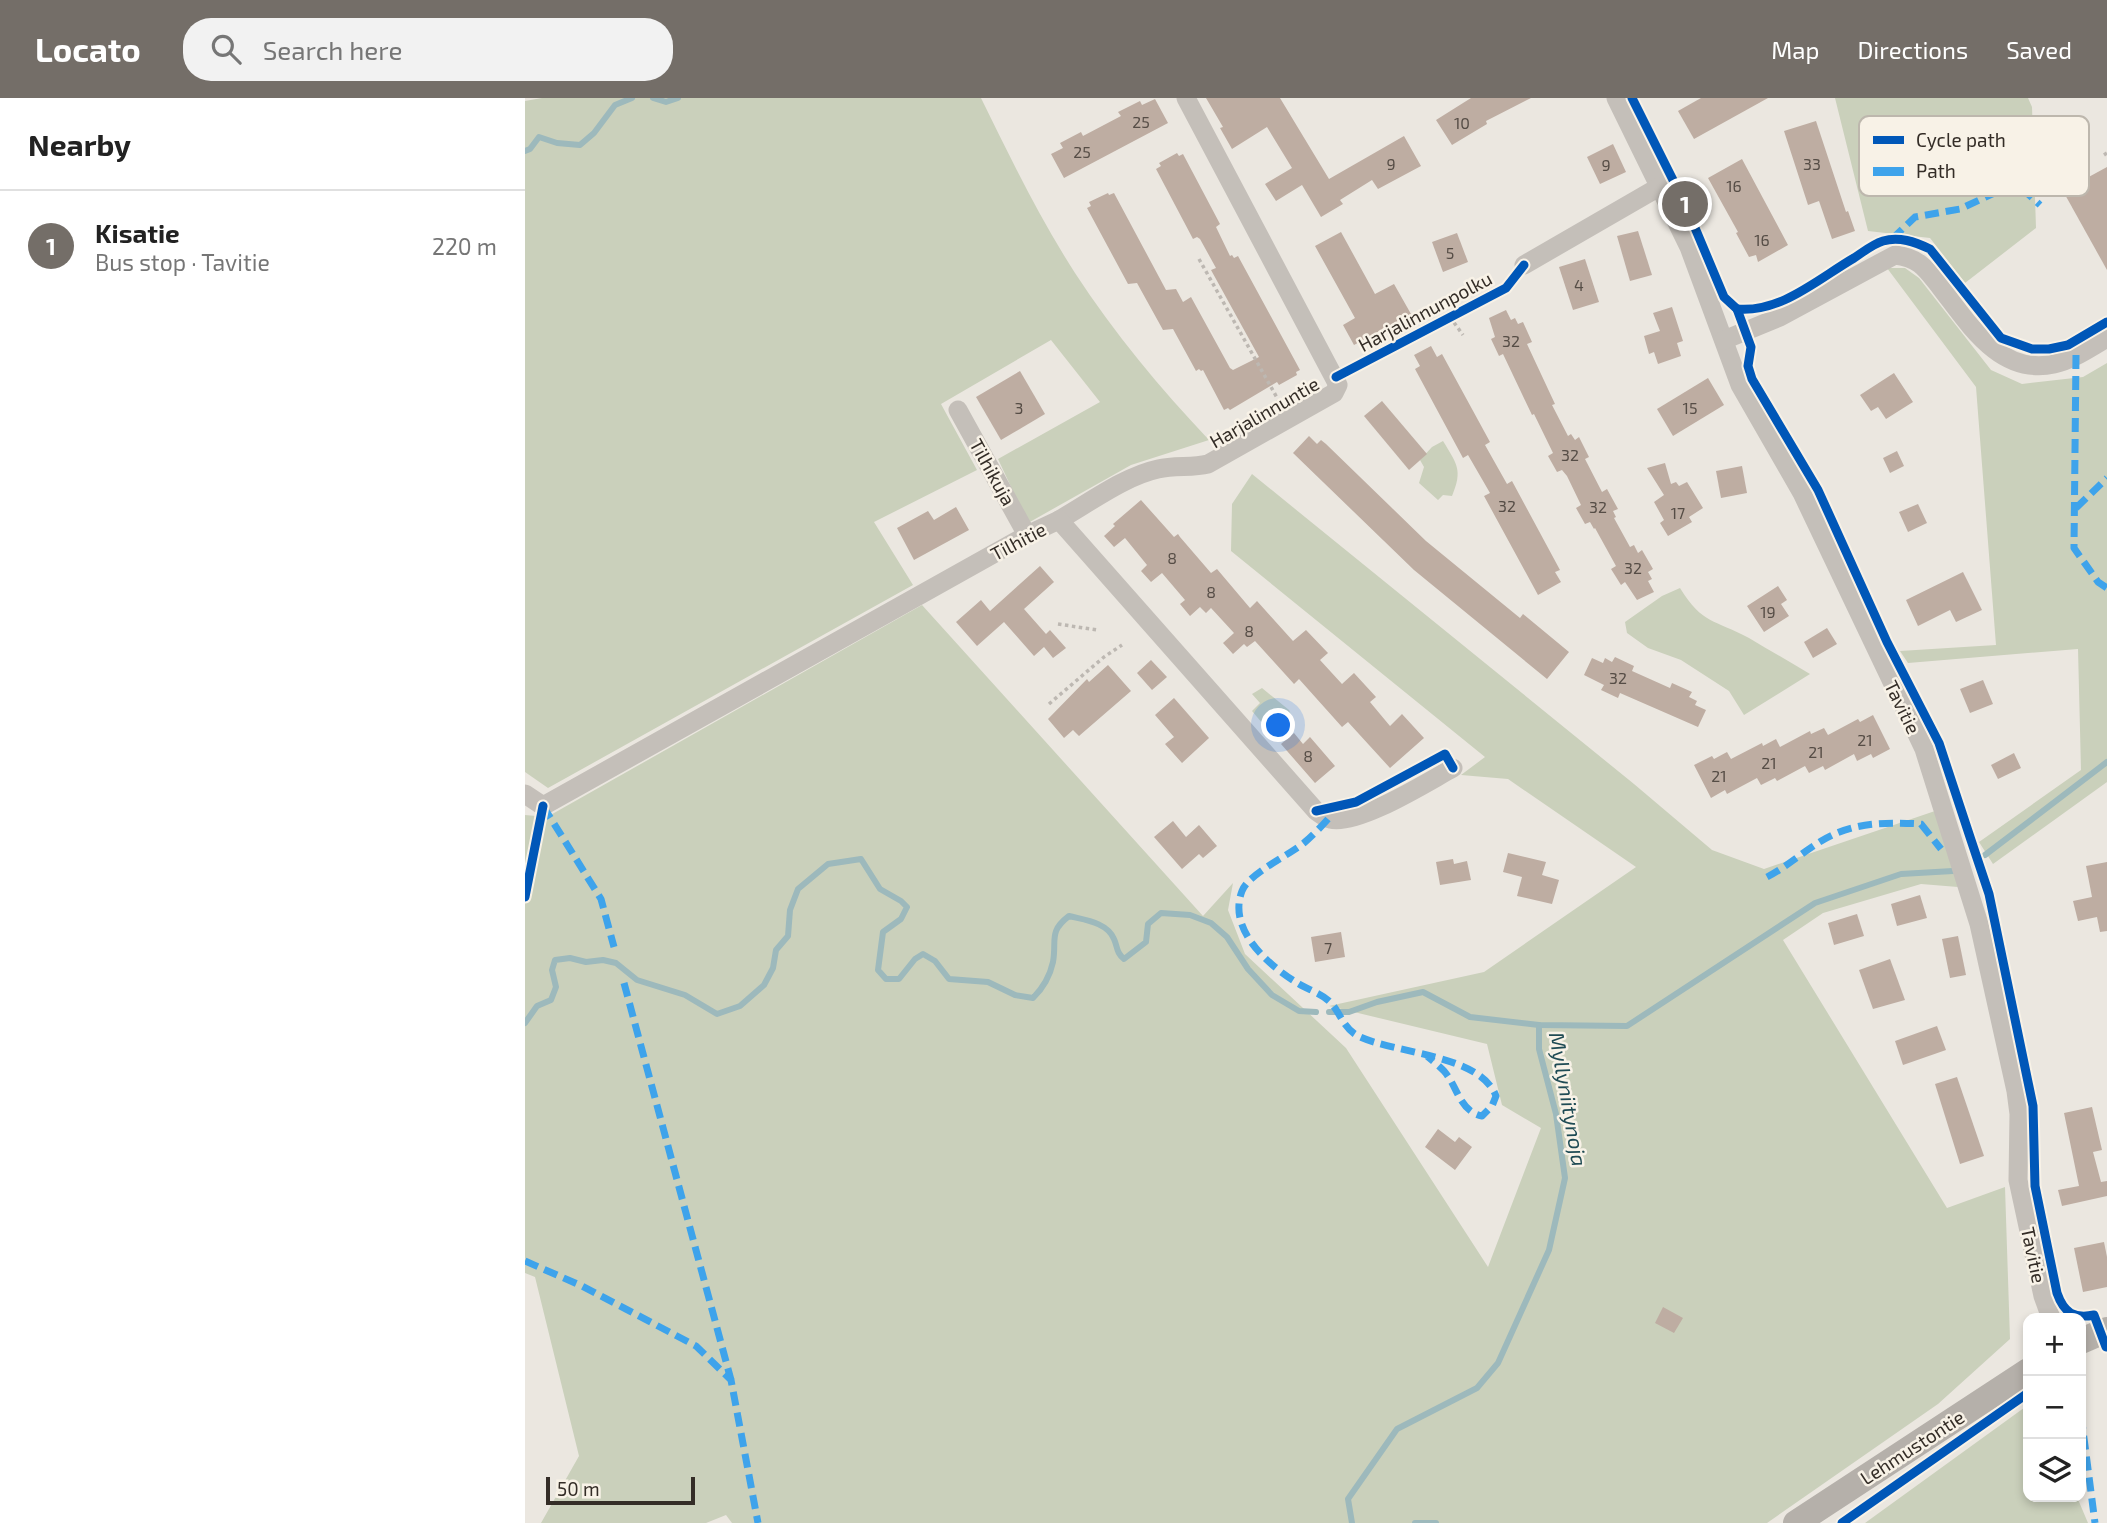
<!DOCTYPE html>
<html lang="en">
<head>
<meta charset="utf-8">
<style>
	:root { --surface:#fff; --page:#f2f2f2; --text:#222; --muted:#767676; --line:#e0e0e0; --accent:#746e68 }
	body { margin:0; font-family:"Exo 2",sans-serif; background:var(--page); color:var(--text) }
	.controls { position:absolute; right:21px; bottom:21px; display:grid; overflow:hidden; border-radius:14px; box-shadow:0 4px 10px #0003 }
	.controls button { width:63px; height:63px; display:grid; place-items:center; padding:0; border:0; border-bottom:2px solid var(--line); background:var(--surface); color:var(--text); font:35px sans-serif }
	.scale { position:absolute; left:21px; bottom:18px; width:149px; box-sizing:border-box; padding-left:7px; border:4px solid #342d27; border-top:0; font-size:19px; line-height:24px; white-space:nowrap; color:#342d27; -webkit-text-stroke:5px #f8f2e7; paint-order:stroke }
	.you { position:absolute; left:754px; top:628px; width:24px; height:24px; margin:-18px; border:5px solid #fff; border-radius:50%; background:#1a73e8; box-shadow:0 0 0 10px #1a73e833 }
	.badge { display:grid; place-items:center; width:46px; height:46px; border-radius:50%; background:var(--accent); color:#fff; font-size:23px; font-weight:700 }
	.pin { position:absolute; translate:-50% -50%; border:4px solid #fff; box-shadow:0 2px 7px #0006 }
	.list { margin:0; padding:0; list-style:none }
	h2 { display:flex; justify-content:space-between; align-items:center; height:91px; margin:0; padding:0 28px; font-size:30px }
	h2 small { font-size:23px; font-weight:400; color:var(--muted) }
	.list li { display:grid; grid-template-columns:46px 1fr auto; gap:21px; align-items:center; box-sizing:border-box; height:112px; padding:0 28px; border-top:2px solid var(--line) }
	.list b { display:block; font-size:26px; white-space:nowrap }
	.list p { margin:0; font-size:23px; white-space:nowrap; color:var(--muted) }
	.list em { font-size:23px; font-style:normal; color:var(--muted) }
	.icon { flex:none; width:38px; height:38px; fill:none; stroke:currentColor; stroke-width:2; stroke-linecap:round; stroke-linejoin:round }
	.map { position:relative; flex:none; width:1582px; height:1425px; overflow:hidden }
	header { display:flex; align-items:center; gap:42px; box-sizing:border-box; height:98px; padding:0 35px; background:var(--accent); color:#fff }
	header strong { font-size:33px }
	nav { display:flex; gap:38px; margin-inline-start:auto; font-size:24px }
	.search { width:490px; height:63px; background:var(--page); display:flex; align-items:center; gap:18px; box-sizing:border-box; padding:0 24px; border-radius:28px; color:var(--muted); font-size:26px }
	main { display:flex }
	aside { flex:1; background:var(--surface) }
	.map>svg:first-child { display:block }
	.green { fill:#cad0bb }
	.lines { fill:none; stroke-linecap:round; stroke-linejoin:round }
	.stream { stroke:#9db9bc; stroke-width:6 }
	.building { fill:#beada2 }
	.path { stroke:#bdb8b2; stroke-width:3.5; stroke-dasharray:3.5 3.5; stroke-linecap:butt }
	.minor { stroke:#c4bfb9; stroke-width:19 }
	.secondary { stroke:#b5b0aa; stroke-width:26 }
	.quiet { stroke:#3ea3eb; stroke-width:7; stroke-dasharray:14 7; stroke-linecap:butt }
	.cycleway-casing { stroke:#f8f2e7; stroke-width:13 }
	.cycleway { stroke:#0057b8; stroke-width:9 }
	.labels { text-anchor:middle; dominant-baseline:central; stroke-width:5; stroke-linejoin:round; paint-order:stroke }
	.number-label { font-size:16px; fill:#564d46 }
	.street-label { font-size:19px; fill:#342d27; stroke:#f8f2e7 }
	.water-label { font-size:21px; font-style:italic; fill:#1f4b54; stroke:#f8f2e7 }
	.key { fill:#f8f2e7; stroke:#bdb7ad; stroke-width:2 }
	.key-label { font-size:19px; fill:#342d27 }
</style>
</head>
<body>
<header>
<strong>Locato</strong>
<div class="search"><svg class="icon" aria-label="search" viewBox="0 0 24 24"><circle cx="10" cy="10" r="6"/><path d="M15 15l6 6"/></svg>Search here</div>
<nav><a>Map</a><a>Directions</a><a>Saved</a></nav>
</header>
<main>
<aside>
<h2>Nearby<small></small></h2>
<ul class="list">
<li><span class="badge">1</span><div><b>Kisatie</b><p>Bus stop · Tavitie</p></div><em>220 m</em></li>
</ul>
</aside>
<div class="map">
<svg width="1582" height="1425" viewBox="0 0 1582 1425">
	<rect width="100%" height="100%" fill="#ebe7e0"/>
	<g class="green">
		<path d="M17,0H456C485,59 514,119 550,175C589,235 635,290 684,342L606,367L503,425L473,361L575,304L526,242L416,306L452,372L349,424L388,487L23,690L0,674V3Z"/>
		<polygon points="1310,0 1503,0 1507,9 1511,130 1440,185 1405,140 1343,133"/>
		<polygon points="1362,170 1380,170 1394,180 1466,272 1497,286 1558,279 1582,265 1582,684 1468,766 1454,744 1556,672 1553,551 1383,565 1375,553 1471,547 1451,289"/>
		<path d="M918,343C932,366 938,372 927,398L918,397L913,402L894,385L899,369L895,362L907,349Z"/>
		<polygon points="727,376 1109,686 1187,752 1239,771 1410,713 1433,789 1396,786 1298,815 1258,842 1422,1110 1480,1089 1485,1241 1413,1306 1242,1425 207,1425 201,1417 181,1425 16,1425 54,1358 10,1179 0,1175 0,717 22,719 397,507 678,818 708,785 703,812 720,856 821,950 963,1169 1016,1030 977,1007 962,946 804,908 959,874 1111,769 983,681 936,677 960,659 706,453 707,406"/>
		<path d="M1155,490C1178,527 1189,521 1224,540C1244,552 1265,564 1285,576L1219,617L1204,593L1156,562L1123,550L1102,535L1100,524L1137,498Z"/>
		<polygon points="737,590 764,612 767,619 748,638 727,613 735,605 727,596"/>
		<polygon points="1503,1307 1503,1399 1552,1399 1563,1425 1340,1425"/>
	</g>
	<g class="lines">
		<g class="stream">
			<polyline points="128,0 141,4 153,0"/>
			<polyline points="0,53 5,51 14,39 32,45 55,47 69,35 90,7 107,0"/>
			<polyline points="1460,757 1582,664"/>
			<polyline points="804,914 824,914 852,904 898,894 945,919 1014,927 1102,928 1290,805 1376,776 1428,773"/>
			<path d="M0,925L12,908L26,902L31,889L27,872L30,862L45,860L61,864L78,862L91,865L112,882L160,897L192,916L215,908L239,887L248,870L251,852L263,838L265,812L273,791L303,766L336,761L355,791L376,803L382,809L376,821L358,834L353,872L361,881H374L390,861L398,856L410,863L424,881L463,884L490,897L508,900C518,890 525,878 528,864C532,842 523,834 544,818C559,822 582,824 589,841C593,850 591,854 599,861L621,844L623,826L636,815L665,817L686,825L702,839L723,871L747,897L774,913L791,914"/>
			<polyline points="827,1425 823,1401 872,1331 952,1290 973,1265 1024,1152 1040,1080 1031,1016 1014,951 1014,927"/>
			<polyline points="890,1425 911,1425"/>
		</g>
	</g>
	<g class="building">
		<polygon points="681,0 755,0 804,81 879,38 896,68 853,91 847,82 815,102 818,106 796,119 777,87 751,103 740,86 767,70 742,29 707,51 695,30 698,29"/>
		<polygon points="946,0 1006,0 961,23 962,26 927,47 911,22"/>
		<polygon points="1176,0 1243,0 1169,41 1153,13"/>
		<polygon points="630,1 643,25 539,80 526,56 538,50 535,45 556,34 558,38 596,18 593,14 615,3 617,7"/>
		<polygon points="1291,23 1321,114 1323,113 1330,133 1307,141 1294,103 1283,107 1259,33"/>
		<polygon points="1088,46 1101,74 1075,86 1062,59"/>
		<polygon points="652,55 654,58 658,56 695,126 691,129 705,158 707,157 709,160 713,158 775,272 771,274 772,277 754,287 752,284 705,312 703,310 699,312 678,272 676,273 674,271 671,273 648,231 638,232 612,185 603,186 562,110 566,108 564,104 583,95 584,97 589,95 641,192 651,191 658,204 666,199 705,270 708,272 734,259 686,172 691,170 675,141 672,139 668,141 631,71 636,68 634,65"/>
		<polygon points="1217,61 1263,147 1233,164 1231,157 1224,159 1211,135 1213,134 1183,80"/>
		<polygon points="1582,69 1582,172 1538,93"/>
		<polygon points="1113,133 1127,177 1105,183 1092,138"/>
		<polygon points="816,134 850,196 869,186 886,216 829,247 818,227 830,220 790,148"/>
		<polygon points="932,135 943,164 918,174 907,144"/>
		<polygon points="1060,161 1074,204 1048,212 1034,169"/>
		<polygon points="1147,209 1158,243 1152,245 1156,258 1133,266 1129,254 1124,256 1119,238 1135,233 1128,215"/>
		<polygon points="981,212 986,222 990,220 993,226 998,224 1007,244 1002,246 1030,306 1027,307 1043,338 1046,336 1050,342 1054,339 1064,359 1060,361 1077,394 1082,391 1093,411 1088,413 1091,419 1089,420 1105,449 1109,447 1113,455 1117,452 1128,471 1123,474 1127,481 1123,483 1129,494 1112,502 1100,484 1096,487 1086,471 1091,468 1070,430 1069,431 1065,424 1060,426 1051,410 1056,407 1042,378 1037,372 1032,374 1023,358 1028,355 1009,316 1007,317 978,256 974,258 966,241 970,239 964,220"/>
		<polygon points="906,248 912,259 917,256 965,344 960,347 982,386 987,383 1035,472 1030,474 1036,484 1013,497 959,398 965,395 943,357 938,360 890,271 895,268 889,257"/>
		<polygon points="495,273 520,316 476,342 451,299"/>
		<polygon points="1369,275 1388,304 1361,321 1353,309 1346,313 1335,297"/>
		<polygon points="1183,280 1199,307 1148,338 1132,311"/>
		<polygon points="857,303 902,356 884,372 839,318"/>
		<polygon points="784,338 792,346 796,342 801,346 901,443 995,520 998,516 1044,554 1022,581 889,472 768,355"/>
		<polygon points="1372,353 1379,368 1365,375 1358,360"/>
		<polygon points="1140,365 1146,386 1151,384 1154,388 1162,384 1178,410 1164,419 1167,424 1143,438 1135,425 1139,422 1129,404 1139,397 1122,370"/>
		<polygon points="1217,368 1222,395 1196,400 1191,373"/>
		<polygon points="616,402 649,439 653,436 655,439 686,475 692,471 725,510 732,503 768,543 781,532 803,555 795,562 817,586 829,575 851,599 845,604 865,628 877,616 899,640 865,670 823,624 817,629 774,581 769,586 730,543 722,549 719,546 708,556 698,545 709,535 686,510 681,515 675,509 665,518 655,506 660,502 637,475 626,484 616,473 622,467 600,440 589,449 579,438 590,428 588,426"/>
		<polygon points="1393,406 1402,425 1383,434 1374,414"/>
		<polygon points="431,409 444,432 389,462 372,430 403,413 409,422"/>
		<polygon points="515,468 529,484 499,511 521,536 525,532 541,550 528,560 519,549 509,558 479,524 452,548 431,524 456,502 465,513"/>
		<polygon points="1438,474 1457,512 1431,524 1425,512 1393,528 1381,502"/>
		<polygon points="1253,488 1262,502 1256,506 1264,518 1239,534 1222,508"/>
		<polygon points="1302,530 1312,546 1288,560 1279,544"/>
		<polygon points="1090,559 1109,568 1107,573 1145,590 1147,585 1167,594 1164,599 1172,603 1170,607 1181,612 1173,629 1095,595 1093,600 1076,592 1079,587 1059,577 1067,560 1078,565 1080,560 1087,564"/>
		<polygon points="626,562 642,579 627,592 612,575"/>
		<polygon points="583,567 606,593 554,638 548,632 539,640 523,621 562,581 564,584"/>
		<polygon points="1458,582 1468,606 1445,615 1435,591"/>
		<polygon points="649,600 684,640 657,665 640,646 649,639 630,617"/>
		<polygon points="1348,617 1365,651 1348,660 1346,656 1332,663 1329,656 1300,672 1298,668 1284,675 1280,668 1252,683 1250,680 1236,687 1232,680 1202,696 1200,692 1186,700 1169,667 1187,658 1189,661 1202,654 1206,661 1237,645 1238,648 1251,641 1255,649 1285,633 1286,636 1299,630 1303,637 1333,621 1335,624"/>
		<polygon points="769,635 778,646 785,639 810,668 790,685 756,646"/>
		<polygon points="1489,655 1496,670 1473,681 1466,667"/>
		<polygon points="648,723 661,739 674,727 692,748 678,760 674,756 657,771 629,739"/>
		<polygon points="983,755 1021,764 1017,777 1034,782 1027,806 992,798 997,779 978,774"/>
		<polygon points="928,761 929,766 942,763 946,782 915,787 911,764"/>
		<polygon points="1582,764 1582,833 1575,834 1572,819 1553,823 1548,803 1567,799 1561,768"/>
		<polygon points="1395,797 1402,820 1372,828 1366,806"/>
		<polygon points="1332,816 1339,838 1309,847 1303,825"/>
		<polygon points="816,834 820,859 790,864 786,839"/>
		<polygon points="1433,838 1441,877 1425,880 1417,841"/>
		<polygon points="1365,861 1380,902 1348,911 1334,872"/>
		<polygon points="1412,928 1421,952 1378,967 1370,943"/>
		<polygon points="1432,979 1459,1058 1435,1066 1410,986"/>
		<polygon points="1567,1009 1577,1052 1568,1054 1576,1084 1582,1083 1582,1098 1537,1108 1533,1092 1554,1088 1539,1015"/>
		<polygon points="913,1031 930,1044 934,1039 947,1049 930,1072 900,1049"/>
		<polygon points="1579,1144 1582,1159 1582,1189 1558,1194 1549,1150"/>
		<polygon points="1138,1209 1158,1220 1149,1235 1130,1225"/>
	</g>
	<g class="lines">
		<g class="path">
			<polyline points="1579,57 1582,55"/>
			<polyline points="674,161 755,305"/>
			<polyline points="925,219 938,237"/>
			<polyline points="533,526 572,532"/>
			<polyline points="524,606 579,559 597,547"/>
		</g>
		<g class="minor">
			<polyline points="1091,0 1164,149 1215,287 1277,395 1399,651 1454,826 1491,993 1494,1016 1493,1082 1518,1198 1526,1220"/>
			<polyline points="999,167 1134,89"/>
			<path d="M1199,242L1255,219L1370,157C1395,160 1401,171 1416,190C1444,226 1475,278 1529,266C1548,262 1566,249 1582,240"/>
			<polyline points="433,312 502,437"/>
			<path d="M534,422C564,405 600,378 633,371C650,367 667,370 683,366L809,295L813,287L661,0"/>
			<path d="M0,696L18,708L502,437L534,422L791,713C795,716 800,720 805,721C833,728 902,684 928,670"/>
		</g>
		<g class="secondary">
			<polyline points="1556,1243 1582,1232"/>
			<polyline points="1271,1425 1503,1273"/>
		</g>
		<g class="quiet">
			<path d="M1491,85C1501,77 1505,68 1514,59C1526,45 1545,43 1562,40"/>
			<polyline points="1367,141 1390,119 1435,111 1491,85 1515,107"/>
			<polyline points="1551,257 1549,450 1573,484 1582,490"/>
			<polyline points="1551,410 1582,380"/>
			<polyline points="18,708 76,801 89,849"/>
			<path d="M803,721C796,729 788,737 780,744C765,757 724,775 717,793C702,832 744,868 774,886C784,892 798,896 806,905C816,916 818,930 833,938C870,956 955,956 971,998L967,1008L957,1018C934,1013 933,989 919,973C914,968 908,963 902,958"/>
			<path d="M1242,779C1263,768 1279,753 1298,742C1328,724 1362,724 1396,726L1416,751"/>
			<polyline points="99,885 206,1282"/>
			<polyline points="0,1163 57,1188 171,1248 206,1282 233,1425"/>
			<polyline points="1556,1317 1570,1425"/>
		</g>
		<g class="cycleway-casing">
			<g id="cycleway">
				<path d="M1107,0L1160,106L1199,199L1212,211L1226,249L1223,268L1227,281L1293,392L1362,544L1414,645L1446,742L1464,796L1508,1008L1510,1088L1532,1195C1539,1215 1549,1221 1569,1217L1581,1249"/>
				<path d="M1212,211C1256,215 1293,181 1329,160C1338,154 1348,146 1358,143C1374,138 1390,144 1405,151L1476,240L1507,251H1524L1543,247L1582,224"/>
				<polyline points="811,279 981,190 999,167"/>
				<polyline points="791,713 831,704 920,656 928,670"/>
				<polyline points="0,799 18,708"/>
				<polyline points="1317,1425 1503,1295"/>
			</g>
		</g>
		<use href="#cycleway" class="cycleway"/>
	</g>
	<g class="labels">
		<g class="number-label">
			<text x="616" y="23">25</text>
			<text x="937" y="24">10</text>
			<text x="557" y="53">25</text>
			<text x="866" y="65">9</text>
			<text x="1287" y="65">33</text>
			<text x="1081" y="66">9</text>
			<text x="1209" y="87">16</text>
			<text x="1237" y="141">16</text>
			<text x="925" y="154">5</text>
			<text x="1054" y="186">4</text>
			<text x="986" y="242">32</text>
			<text x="494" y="309">3</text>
			<text x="1165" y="309">15</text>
			<text x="1045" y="356">32</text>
			<text x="982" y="407">32</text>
			<text x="1073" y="408">32</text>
			<text x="1153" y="414">17</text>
			<text x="647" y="459">8</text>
			<text x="1108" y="469">32</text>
			<text x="686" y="493">8</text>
			<text x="1243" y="513">19</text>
			<text x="724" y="532">8</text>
			<text x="1093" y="579">32</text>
			<text x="1340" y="641">21</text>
			<text x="1291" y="653">21</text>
			<text x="783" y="657">8</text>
			<text x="1244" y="664">21</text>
			<text x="1194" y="677">21</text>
			<text x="803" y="849">7</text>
		</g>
		<g class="street-label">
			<text transform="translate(900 213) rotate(-28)">Harjalinnunpolku</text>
			<text transform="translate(739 314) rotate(-30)">Harjalinnuntie</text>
			<text transform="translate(468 374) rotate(61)">Tilhikuja</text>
			<text transform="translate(493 443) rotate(-28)">Tilhitie</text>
			<text transform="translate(1378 609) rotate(64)">Tavitie</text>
			<text transform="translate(1509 1157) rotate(78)">Tavitie</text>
			<text transform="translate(1387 1349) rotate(-33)">Lehmustontie</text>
		</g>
		<g class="water-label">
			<text transform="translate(1044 1001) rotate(80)">Myllyniitynoja</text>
		</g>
	</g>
	<rect x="1334" y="18" width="230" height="80" rx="10" class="key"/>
	<rect x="1348" y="38" width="31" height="8" fill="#0057b8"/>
	<rect x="1348" y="69" width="31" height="9" fill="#3ea3eb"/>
	<g class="key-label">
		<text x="1391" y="49">Cycle path</text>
		<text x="1391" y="80">Path</text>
	</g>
</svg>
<div class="controls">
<button>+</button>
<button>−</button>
<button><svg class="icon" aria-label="layers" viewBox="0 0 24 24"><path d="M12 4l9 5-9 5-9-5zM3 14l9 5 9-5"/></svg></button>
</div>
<div class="scale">50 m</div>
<div class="you"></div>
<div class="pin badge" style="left:1160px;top:106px">1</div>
</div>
</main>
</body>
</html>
